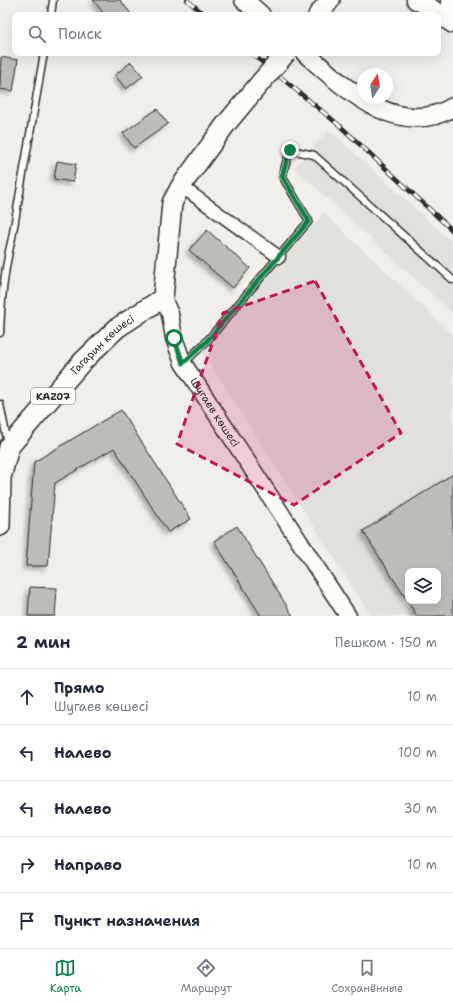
<!DOCTYPE html>
<html lang="ru">
<head>
<meta charset="utf-8">
<style>
	:root { --surface:#fff; --page:#f6f6f7; --text:#1f2937; --muted:#747a83; --line:#e0e1e3; --accent:#0b8043 }
	body { margin:0; font-family:"Shantell Sans",sans-serif; background:var(--page); color:var(--text) }
	.controls { position:absolute; right:12px; bottom:12px; display:grid; overflow:hidden; border-radius:8px; box-shadow:0 4px 16px #0002 }
	.controls button { width:36px; height:36px; display:grid; place-items:center; padding:0; border:0; border-bottom:1px solid var(--line); background:var(--surface); color:var(--text); font:20px sans-serif }
	.compass { position:absolute; left:357px; top:68px; width:36px; height:36px; border-radius:50%; background:var(--surface); box-shadow:0 4px 16px #0002; rotate:12deg }
	.stop { position:absolute; width:12px; height:12px; margin:-9px; border:3px solid #0b8043; border-radius:50%; background:#fff }
	.stop.end { background:#0b8043; border-color:#fff; box-shadow:0 1px 4px #0008 }
	.list { margin:0; padding:0; list-style:none }
	h2 { display:flex; justify-content:space-between; align-items:center; height:52px; margin:0; padding:0 16px; font-size:17px }
	h2 small { font-size:13px; font-weight:400; color:var(--muted) }
	.list li { display:grid; grid-template-columns:26px 1fr auto; gap:12px; align-items:center; box-sizing:border-box; height:56px; padding:0 16px; border-top:1px solid var(--line) }
	.list b { display:block; font-size:15px; white-space:nowrap }
	.list p { margin:0; font-size:13px; white-space:nowrap; color:var(--muted) }
	.list em { font-size:13px; font-style:normal; color:var(--muted) }
	.icon { flex:none; width:22px; height:22px; fill:none; stroke:currentColor; stroke-width:2; stroke-linecap:round; stroke-linejoin:round }
	.map { position:relative; flex:none; width:453px; height:616px; overflow:hidden }
	.search { position:absolute; background:var(--surface); box-shadow:0 4px 16px #0002; left:12px; right:12px; top:12px; height:44px; display:flex; align-items:center; gap:10px; box-sizing:border-box; padding:0 14px; border-radius:8px; color:var(--muted); font-size:15px }
	.sheet { height:332px; background:var(--surface) }
	nav { display:flex; justify-content:space-around; align-items:center; box-sizing:border-box; height:56px; border-top:1px solid var(--line); background:var(--surface); font-size:11px; color:var(--muted) }
	nav a { display:grid; justify-items:center; gap:2px }
	nav .on { color:var(--accent) }
	.map>svg:first-child { display:block }
	.built { fill:#e1e0dc; fill-rule:evenodd }
	.building { fill:#bdbcb8; stroke:#2b2b2b; fill-rule:evenodd; filter:url(#shadow) }
	.lines { fill:none; stroke-linecap:round; stroke-linejoin:round }
	.service-casing { stroke:#2b2b2b; stroke-width:9 }
	.minor-casing { stroke:#2b2b2b; stroke-width:15 }
	.secondary-casing { stroke:#2b2b2b; stroke-width:19 }
	.primary-casing { stroke:#2b2b2b; stroke-width:21 }
	.trunk-casing { stroke:#2b2b2b; stroke-width:22 }
	.service { stroke:#fdfcf7; stroke-width:6 }
	.minor { stroke:#fdfcf7; stroke-width:12 }
	.secondary { stroke:#fdfcf7; stroke-width:16 }
	.primary { stroke:#fdfcf7; stroke-width:18 }
	.trunk { stroke:#fdfcf7; stroke-width:19 }
	.rail-casing { stroke:#2b2b2b; stroke-width:4.5 }
	.rail { stroke:#fdfcf7; stroke-width:3; stroke-dasharray:9; stroke-linecap:butt }
	.trunk-bridge-casing { stroke:#2b2b2b; stroke-width:22; stroke-linecap:butt }
	.trunk-bridge { stroke:#fdfcf7; stroke-width:19 }
	.route { stroke:#0b8043; stroke-width:5 }
	.marked { fill:#c2185b; fill-opacity:0.2; stroke:#c2185b; stroke-width:3; stroke-dasharray:8 5; stroke-linejoin:round }
	.labels { text-anchor:middle; dominant-baseline:central; stroke-width:3.5; stroke-linejoin:round; paint-order:stroke }
	.shield { fill:#fdfcf7; stroke:#6a6a68; stroke-width:1 }
	.shield-label { font-size:10px; font-weight:bold; fill:#2b2b2b }
	.street-label { font-size:11px; fill:#2b2b2b; stroke:#fdfcf7 }
</style>
</head>
<body>
<div class="map">
<svg width="453" height="616" viewBox="0 0 453 616">
	<defs>
		<filter id="shadow"><feDropShadow dx="-3.5" dy="3.5" stdDeviation="2" flood-color="#0004"/></filter>
	</defs>
	<rect width="100%" height="100%" fill="#f0efeb"/>
	<filter id="ink" filterUnits="userSpaceOnUse"><feTurbulence type="fractalNoise" baseFrequency=".025" numOctaves="2"/><feDisplacementMap in="SourceGraphic" scale="8" xChannelSelector="R" yChannelSelector="G"/><feConvolveMatrix kernelMatrix="1 2 1 2 8 2 1 2 1" color-interpolation-filters="sRGB"/></filter>
	<g filter="url(#ink)">
		<g class="built">
			<polygon points="329,130 453,243 453,314 294,168"/>
			<path d="M324,213L453,335V616H371L202,351ZM408,571H438V601H408Z"/>
		</g>
		<g class="building">
			<polygon points="93,0 120,0 132,15 105,15"/>
			<polygon points="1,57 18,60 13,91 0,89"/>
			<polygon points="131,62 143,76 126,89 115,75"/>
			<polygon points="157,109 168,124 134,148 123,133"/>
			<polygon points="57,161 76,164 73,182 54,179"/>
			<polygon points="207,230 250,268 233,288 189,250"/>
			<polygon points="121,410 191,519 168,532 114,448 55,483 48,566 26,566 34,462"/>
			<path d="M453,474V616H417L363,531ZM408,571H438V601H408Z"/>
			<polygon points="237,526 293,616 261,616 214,541"/>
			<polygon points="30,587 57,588 55,616 28,616"/>
		</g>
		<g class="lines">
			<g class="service-casing">
				<g id="service">
					<polyline points="51,15 53,0"/>
					<path d="M0,333C1,300 4,270 12,238L44,53"/>
					<polyline points="185,362 206,342 309,221 282,176 290,150 314,155 453,280"/>
					<polyline points="0,404 8,444"/>
				</g>
			</g>
			<g class="minor-casing">
				<polyline id="minor" points="181,186 279,257"/>
			</g>
			<g class="secondary-casing">
				<g id="secondary">
					<path id="s1" d="M163,298L170,314L174,338L183,363L348,616"/>
				</g>
			</g>
			<g class="primary-casing">
				<g id="primary">
					<polyline points="244,0 261,15"/>
					<polyline points="416,0 428,6 453,24"/>
					<polyline points="450,0 453,12"/>
					<path d="M305,53C345,88 398,140 453,107"/>
				</g>
			</g>
			<g class="trunk-casing">
				<g id="trunk">
					<polyline points="318,15 330,0"/>
					<path id="s2" d="M0,526L1,478L9,447L81,363L117,328L163,298L172,203L181,186L226,124L261,82"/>
				</g>
			</g>
			<use href="#service" class="service"/>
			<use href="#minor" class="minor"/>
			<use href="#secondary" class="secondary"/>
			<use href="#primary" class="primary"/>
			<use href="#trunk" class="trunk"/>
			<g class="rail-casing">
				<g id="rail">
					<polyline points="187,0 205,15"/>
					<polyline points="251,53 339,125 453,231"/>
				</g>
			</g>
			<use href="#rail" class="rail"/>
			<g class="trunk-bridge-casing">
				<polyline id="trunk-bridge" points="261,82 286,53"/>
			</g>
			<use href="#trunk-bridge" class="trunk-bridge"/>
		</g>
	</g>
	<g class="lines" filter="url(#ink)">
		<polyline class="route" points="174,338 183,363 206,342 309,221 282,176 290,150"/>
	</g>
	<path class="marked" d="M315,281L401,433L294,505L177,444L223,313Z"/>
	<g class="labels">
		<rect class="shield" x="31" y="388" width="44" height="16" rx="3"/>
		<g class="shield-label">
			<text x="53" y="396">KAZ07</text>
		</g>
		<g class="street-label">
			<text stroke="none"><textPath href="#s2" startOffset="219">Гагарин көшесі</textPath></text>
			<text stroke="none"><textPath href="#s1" startOffset="127">Шугаев көшесі</textPath></text>
		</g>
	</g>
</svg>
<div class="controls">
<button><svg class="icon" aria-label="layers" viewBox="0 0 24 24"><path d="M12 4l9 5-9 5-9-5zM3 14l9 5 9-5"/></svg></button>
</div>
<svg class="compass" viewBox="-18 -18 36 36"><path d="M0-13l5 13h-10z" fill="#e53935"/><path d="M0 13l5-13h-10z" fill="#747a83"/></svg>
<div class="stop" style="left:174px;top:338px"></div>
<div class="stop end" style="left:290px;top:150px"></div>
<div class="search"><svg class="icon" aria-label="search" viewBox="0 0 24 24"><circle cx="10" cy="10" r="6"/><path d="M15 15l6 6"/></svg>Поиск</div>
</div>
<section class="sheet">
<h2>2 мин<small>Пешком · 150 m</small></h2>
<ul class="list">
<li><svg class="icon" aria-label="ahead" viewBox="0 0 24 24"><path d="M12 20V5M6 11l6-6 6 6"/></svg><div><b>Прямо</b><p>Шугаев көшесі</p></div><em>10 m</em></li>
<li><svg class="icon" aria-label="left" viewBox="0 0 24 24"><path d="M17 20v-9H6M10 6l-5 5 5 5"/></svg><div><b>Налево</b></div><em>100 m</em></li>
<li><svg class="icon" aria-label="left" viewBox="0 0 24 24"><path d="M17 20v-9H6M10 6l-5 5 5 5"/></svg><div><b>Налево</b></div><em>30 m</em></li>
<li><svg class="icon" aria-label="right" viewBox="0 0 24 24"><path d="M7 20v-9h11M14 6l5 5-5 5"/></svg><div><b>Направо</b></div><em>10 m</em></li>
<li><svg class="icon" aria-label="arrive" viewBox="0 0 24 24"><path d="M6 21V4h12l-3 4 3 4H6"/></svg><div><b>Пункт назначения</b></div></li>
</ul>
</section>
<nav>
<a class="on"><svg class="icon" aria-label="map" viewBox="0 0 24 24"><path d="M3 6l6-2 6 2 6-2v14l-6 2-6-2-6 2zM9 4v14M15 6v14"/></svg>Карта</a>
<a><svg class="icon" aria-label="directions" viewBox="0 0 24 24"><path d="M12 3l9 9-9 9-9-9zM9 14v-3h6M13 9l2 2-2 2"/></svg>Маршрут</a>
<a><svg class="icon" aria-label="saved" viewBox="0 0 24 24"><path d="M7 4h10v16l-5-4-5 4z"/></svg>Сохранённые</a>
</nav>
</body>
</html>
